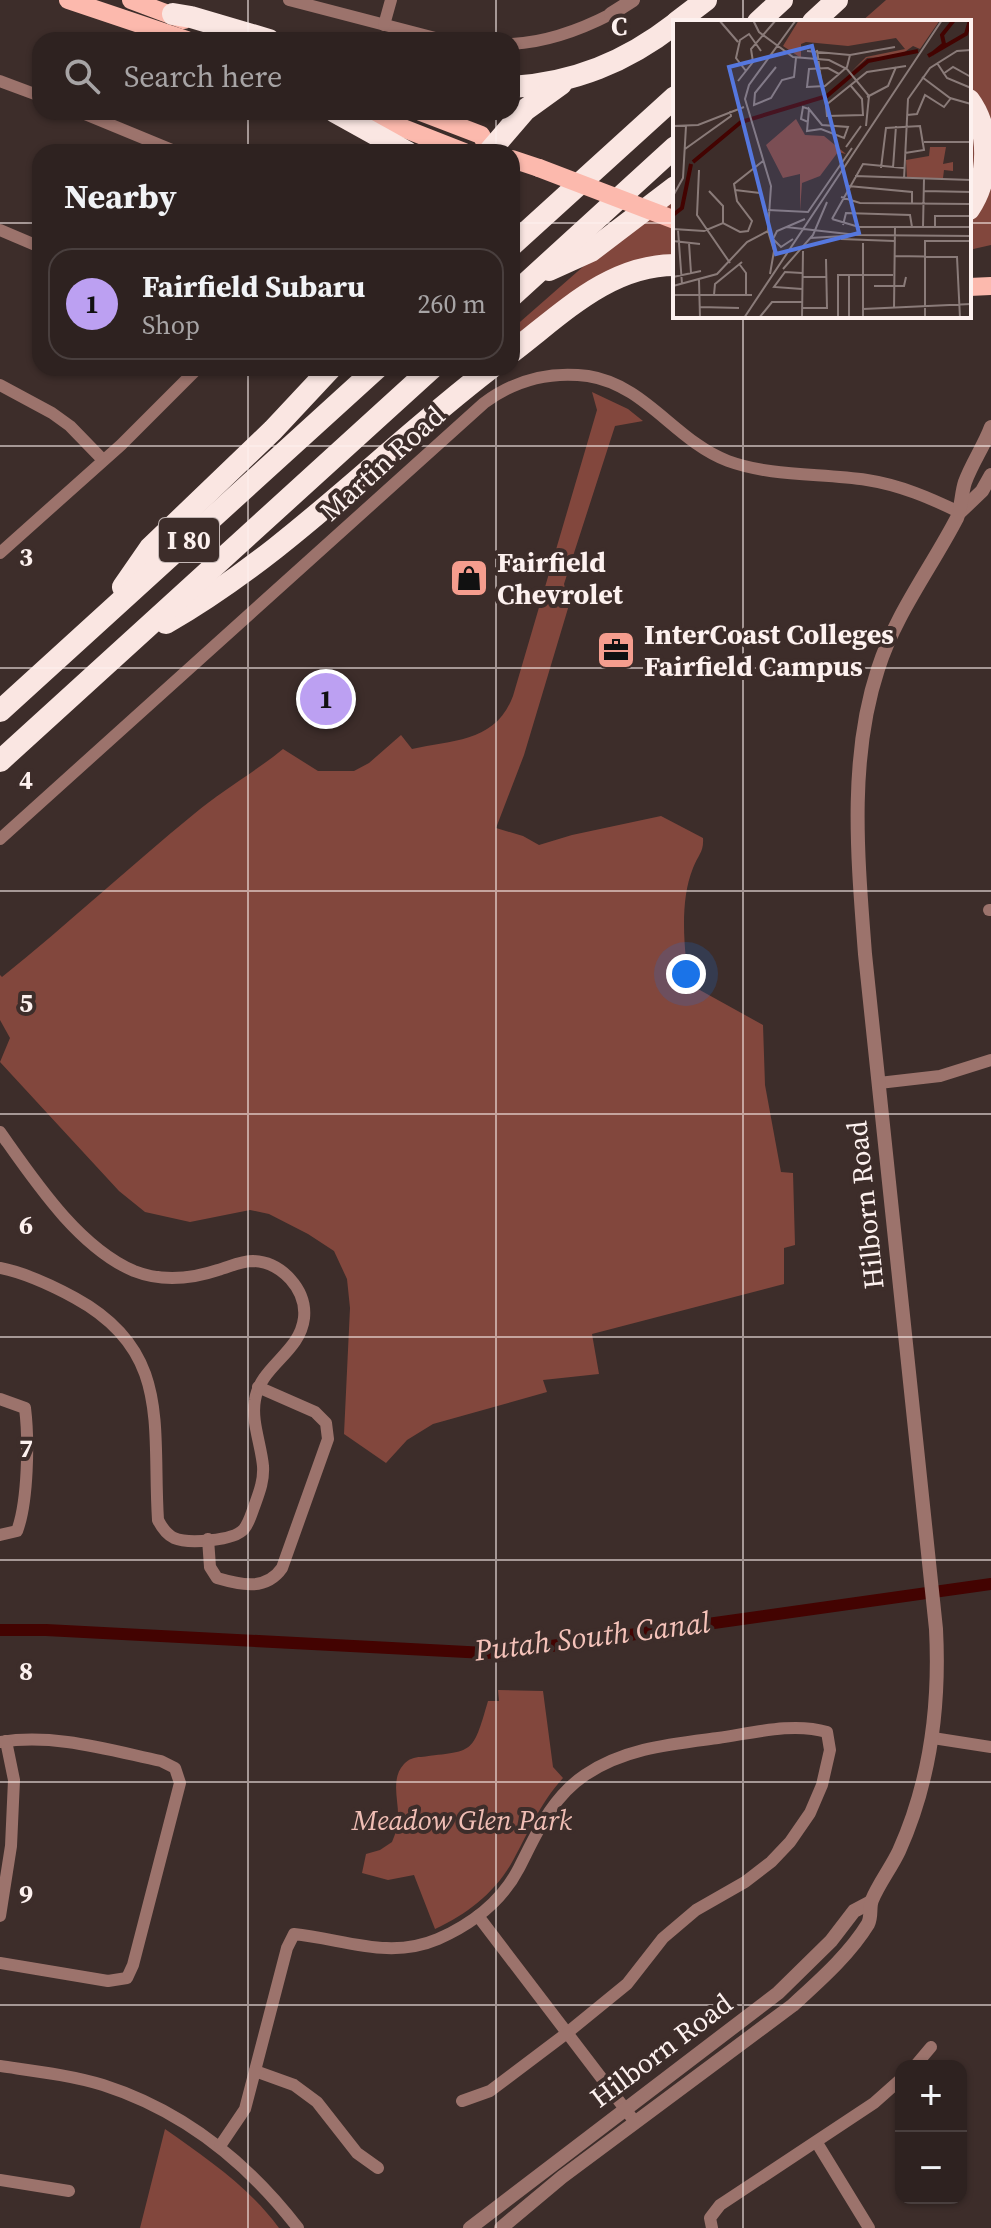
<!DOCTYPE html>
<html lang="en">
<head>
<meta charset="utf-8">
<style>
	:root { --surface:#2e2220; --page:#362a29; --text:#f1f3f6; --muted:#a7a4a5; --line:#493f3e; --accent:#bca0f2 }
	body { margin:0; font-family:"Source Serif 4",serif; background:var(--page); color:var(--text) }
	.controls { position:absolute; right:24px; bottom:24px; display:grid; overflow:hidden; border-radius:16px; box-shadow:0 2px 6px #0004 }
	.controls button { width:72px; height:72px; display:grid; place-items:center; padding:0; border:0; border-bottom:2px solid var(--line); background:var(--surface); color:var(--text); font:40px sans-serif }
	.you { position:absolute; left:686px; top:974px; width:28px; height:28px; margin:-20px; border:6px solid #fff; border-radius:50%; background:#1a73e8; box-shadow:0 0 0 12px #1a73e833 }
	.badge { display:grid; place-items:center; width:52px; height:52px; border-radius:50%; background:var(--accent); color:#111; font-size:26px; font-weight:700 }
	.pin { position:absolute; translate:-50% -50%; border:4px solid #fff; box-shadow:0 2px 8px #0006 }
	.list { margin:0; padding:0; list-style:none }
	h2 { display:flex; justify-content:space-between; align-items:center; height:104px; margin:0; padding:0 32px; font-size:34px }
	h2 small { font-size:26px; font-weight:400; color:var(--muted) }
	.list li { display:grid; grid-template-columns:52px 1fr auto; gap:24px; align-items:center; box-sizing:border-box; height:112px; margin:0 16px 16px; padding:0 16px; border:2px solid var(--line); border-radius:24px }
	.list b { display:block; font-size:30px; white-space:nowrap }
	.list p { margin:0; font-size:26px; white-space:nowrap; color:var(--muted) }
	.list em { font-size:26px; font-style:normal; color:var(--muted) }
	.icon { flex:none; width:44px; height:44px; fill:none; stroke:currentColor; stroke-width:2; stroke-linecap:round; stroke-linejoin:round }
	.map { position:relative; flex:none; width:991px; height:2228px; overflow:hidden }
	.search { position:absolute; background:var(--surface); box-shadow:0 2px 6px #0004; left:32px; top:32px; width:488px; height:88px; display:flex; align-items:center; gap:20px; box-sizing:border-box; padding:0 28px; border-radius:24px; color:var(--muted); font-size:30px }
	.panel { position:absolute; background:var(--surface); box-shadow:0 2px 6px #0004; left:32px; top:144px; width:488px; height:232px; border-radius:24px }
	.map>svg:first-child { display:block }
	.green { fill:#82473d }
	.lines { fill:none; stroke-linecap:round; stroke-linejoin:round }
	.canal { stroke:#430301; stroke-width:12 }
	.minor { stroke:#9c736c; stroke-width:12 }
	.tertiary { stroke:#9c736c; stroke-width:14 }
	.primary { stroke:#fcb9ad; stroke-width:18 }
	.motorway { stroke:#fae6e2; stroke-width:22 }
	.primary-bridge { stroke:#fcb9ad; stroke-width:18 }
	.grid { fill:none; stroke:#fdf1ef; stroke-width:2; stroke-opacity:0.55 }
	.labels { text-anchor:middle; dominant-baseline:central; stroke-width:8; stroke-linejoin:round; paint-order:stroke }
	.shield { fill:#3d2d2a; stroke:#c3b6b4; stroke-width:2 }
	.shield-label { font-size:26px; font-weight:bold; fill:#fdf1ef }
	.street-label { font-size:28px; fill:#fdf1ef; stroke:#3d2d2a }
	.poi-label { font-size:28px; font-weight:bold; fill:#fdf1ef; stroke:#3d2d2a; text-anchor:start }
	.park-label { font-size:28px; font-style:italic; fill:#f0beb5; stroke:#3d2d2a }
	.water-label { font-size:30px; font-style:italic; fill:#f5c3ba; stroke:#3d2d2a }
	.inset-river { fill:none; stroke:#430301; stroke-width:4 }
	.inset-road { fill:none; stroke:#8a7b79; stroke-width:2 }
	.view { fill:#5577de; fill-opacity:0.15; stroke:#5577de; stroke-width:4 }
	.inset-edge { fill:none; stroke:#fdf1ef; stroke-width:4 }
	.grid-label { font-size:26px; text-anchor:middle; font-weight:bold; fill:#fdf1ef; stroke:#3d2d2a; stroke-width:8; stroke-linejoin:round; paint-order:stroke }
</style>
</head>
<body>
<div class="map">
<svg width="991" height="2228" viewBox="0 0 991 2228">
	<rect width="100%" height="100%" fill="#3d2d2a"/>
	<g class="green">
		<polygon points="886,0 991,0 991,245 969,250 969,22 861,22"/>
		<polygon points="675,186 675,255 655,256 597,276 512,338 512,329"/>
		<path d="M592,392L628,409L643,421L615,426L564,584L569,605L524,755L496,828L523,836L539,845L572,835L661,816L703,838C704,852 698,855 693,868C682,895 683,930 686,959L698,964V989L763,1025L765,1085L781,1172L793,1173L795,1245L784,1248V1284L592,1334L599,1374L543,1380L547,1392L433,1424L407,1440L386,1463L344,1434L350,1308L347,1279L334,1251L308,1234L269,1214L250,1210L190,1222L145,1212L119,1191L0,1062L10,1038L0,1020V975L2,977C68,924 129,867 194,814C222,790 255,772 283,749L318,771H354L369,763L401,735L412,749C454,740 496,742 513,696L597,410Z"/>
		<path d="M498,1690L543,1691L553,1767L563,1778C539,1804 528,1834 511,1864C493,1894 467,1914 435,1929L414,1875L388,1880L362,1873L366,1854L380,1850L392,1842C395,1835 398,1827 398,1818C399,1801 390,1779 404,1764C409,1759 414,1757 421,1757C474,1750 472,1756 488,1701H499Z"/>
		<path d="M165,2129C206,2158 248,2186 279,2228H140Z"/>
	</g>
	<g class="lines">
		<polyline class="canal" points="0,1630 46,1630 486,1653 537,1648 991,1584"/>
		<g class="minor">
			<polyline points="289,0 443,40"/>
			<polyline points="384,25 391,0"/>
			<path d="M512,44C548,42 580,30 611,14"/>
			<polyline points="0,81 40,96"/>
			<polyline points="80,112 177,152"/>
			<polyline points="0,230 40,247"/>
			<polyline points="0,385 52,413 70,426 103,460"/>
			<polyline points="0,553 121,445 198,368"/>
			<path d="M0,839L484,403C515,380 550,371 588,376C646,385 675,441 728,461C772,477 821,473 867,480C900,485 930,498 959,512"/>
			<polyline points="989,910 991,910"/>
			<polyline points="879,1083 940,1076 991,1060"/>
			<path d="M0,1132C34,1180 78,1247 134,1271C162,1282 191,1279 218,1270C229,1267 241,1261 253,1261C282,1262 307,1290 304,1318C300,1353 260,1366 255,1400C251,1421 261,1444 263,1466C264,1481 259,1493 254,1507C251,1515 249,1523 244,1529C234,1541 188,1544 174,1538C166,1534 162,1528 158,1520C152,1426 172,1351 75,1298C51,1285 26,1273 0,1268"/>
			<path d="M0,1399L25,1408C29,1440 28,1502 17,1531L0,1535"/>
			<path d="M208,1539L210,1567L217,1578C241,1585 266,1591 282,1568L328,1439L326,1423L315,1412L258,1387"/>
			<polyline points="933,1738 991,1747"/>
			<path d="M0,1742C54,1733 109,1750 161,1761L175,1768L180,1783L133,1965L127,1978L108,1981L0,1963"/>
			<polyline points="0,1916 11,1846 14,1780 6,1741"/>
			<polyline points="478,1916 635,2122"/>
			<path d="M0,2066C34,2071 70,2075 103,2085C184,2111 247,2162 298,2228"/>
			<polyline points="915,2066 931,2047"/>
			<polyline points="255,2071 294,2085 317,2102 357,2153 378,2168"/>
			<polyline points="817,2143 869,2228"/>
			<path d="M220,2146L245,2109L287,1948L294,1934C344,1939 389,1960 438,1939C472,1924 502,1901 519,1868C537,1833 551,1798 585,1775C625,1748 672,1744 718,1738C753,1733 793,1722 827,1732L830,1750L822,1785L810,1813L790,1842L771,1862L745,1882L696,1910L663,1938L627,1984L567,2033L490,2091L462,2101"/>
			<polyline points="0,2180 69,2191"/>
			<polyline points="712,2228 710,2218 720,2205 874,2103 901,2079"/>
		</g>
		<g class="tertiary">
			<polyline points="611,14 633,0"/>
			<polyline points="960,512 982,491 991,475"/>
			<polyline points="470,2228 778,1993 831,1941 854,1911 871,1902"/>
			<path d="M501,2228L562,2177L793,2005C819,1981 849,1955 868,1924C872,1916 869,1907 872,1900C879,1883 891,1868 899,1851C931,1780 940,1706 936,1629L865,954C858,861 848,760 878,669C895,615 931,568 957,518C962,506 961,494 965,482C972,463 984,446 991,427"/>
		</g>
		<g class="primary">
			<polyline points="68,0 187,40"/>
			<polyline points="131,0 184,20"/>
			<polyline points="362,112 464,152"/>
			<polyline points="421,112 481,135 490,151"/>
			<polyline points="512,159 539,168"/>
			<polyline points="969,287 991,286"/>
		</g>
		<g class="motorway">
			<polyline points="173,14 191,17 269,40"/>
			<polyline points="677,22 706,0"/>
			<polyline points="758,22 782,0"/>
			<polyline points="813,22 837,0"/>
			<path d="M512,87C574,83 626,62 675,24"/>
			<path d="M969,100C991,130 990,178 969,209"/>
			<polyline points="335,112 407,152"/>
			<polyline points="489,152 525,110 561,84"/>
			<polyline points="512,245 675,97"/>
			<polyline points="549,270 591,251 675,187"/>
			<polyline points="512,296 675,147"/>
			<path d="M512,352C562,314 609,265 675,265"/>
			<polyline points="123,587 150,548 273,430 331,368"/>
			<path d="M166,623C288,553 380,453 491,368"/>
			<polyline points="0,711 377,368"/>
			<polyline points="0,761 432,368"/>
		</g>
		<polyline class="primary-bridge" points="539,168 675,220"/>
	</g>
	<path class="grid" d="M248,0V40M496,0V40M743,0V22M248,112V152M496,112V152M0,223H40M512,223H675M969,223H991M743,316V2228M248,368V2228M496,368V2228M0,446H991M0,668H991M0,891H991M0,1114H991M0,1337H991M0,1560H991M0,1782H991M0,2005H991"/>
	<defs>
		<g id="shop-square" transform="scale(2)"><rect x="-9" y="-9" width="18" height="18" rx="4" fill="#f59d8e" stroke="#3d2d2a"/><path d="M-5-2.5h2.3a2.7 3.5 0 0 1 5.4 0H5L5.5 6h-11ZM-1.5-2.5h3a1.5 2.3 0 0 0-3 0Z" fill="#111"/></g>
		<g id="office-square" transform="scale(2)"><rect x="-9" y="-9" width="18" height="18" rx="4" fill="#f59d8e" stroke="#3d2d2a"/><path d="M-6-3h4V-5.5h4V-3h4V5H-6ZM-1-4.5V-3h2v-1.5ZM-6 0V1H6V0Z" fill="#111"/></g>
	</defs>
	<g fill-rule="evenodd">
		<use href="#shop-square" x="469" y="578"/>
		<use href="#office-square" x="616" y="650"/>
	</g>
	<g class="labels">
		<rect class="shield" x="159" y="518" width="60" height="44" rx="6"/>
		<g class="shield-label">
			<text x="189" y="540">I 80</text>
		</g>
		<g class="street-label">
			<text transform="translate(382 463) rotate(-42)">Martin Road</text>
			<text transform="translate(865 1205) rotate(-96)">Hilborn Road</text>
			<text transform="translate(661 2050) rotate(-37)">Hilborn Road</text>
		</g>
		<g class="poi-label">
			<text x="497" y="562">Fairfield<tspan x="497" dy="32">Chevrolet</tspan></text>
			<text x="644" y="634">InterCoast Colleges<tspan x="644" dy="32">Fairfield Campus</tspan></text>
		</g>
		<g class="park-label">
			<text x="462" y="1820">Meadow Glen Park</text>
		</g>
		<g class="water-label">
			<text transform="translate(592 1636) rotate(-7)">Putah South Canal</text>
		</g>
	</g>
	<g transform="translate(673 20)">
		<rect width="298" height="298" fill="#3d2d2a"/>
		<path d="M126,0H267L247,29L240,26L226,36L194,38L178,52L193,37L232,29L223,18L175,26L133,22L128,24V38L110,26ZM123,99L132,115L151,116L173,134L165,132L147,156L129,163L127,191V154L110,158L93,125ZM257,127H273L270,144L280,142V151L271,150L270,158H234L233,140L256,136Z" fill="#82473d"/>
		<path class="inset-river" d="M259,34L271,24L269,15L281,0M255,36L293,14L297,0M20,142L68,102L154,76L195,41L245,31M0,195L9,188L18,144"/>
		<path class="inset-road" d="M46,0L65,22M80,0L86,12L120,37L156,40L174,49L196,76L193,106M144,30L149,67M134,31L177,35L222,27M264,43L274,58L298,68M103,47L82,73L81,85L98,78L109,60L121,57L123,38M73,51L63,38L67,20L76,14L88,31M166,54L155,48L136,49L134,67L152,66L166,54L174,47L177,35M270,54L280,47L298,57M249,57L277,78L298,84M65,61L80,42L78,29L103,0M178,66L189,79L190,95L154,96L153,85L194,52L233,46M194,77L215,66L223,47M136,89L149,105L175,107L171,118L148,109L134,111ZM234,95L244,94L252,75L271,87L278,78M135,102L128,99L130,87L136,89M0,106L25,105L71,87M251,122H298M173,127L188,106M12,129L58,96L57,91M208,148L213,108L247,106L251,130L232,133M220,148L223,106M26,150L24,195L57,243M182,156L298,160M231,159L235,79L257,48L284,31L298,30M175,166L239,172V183M62,170L87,173M36,171L50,186V203M251,171L298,172M0,176L10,158L13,106M168,177L187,183L297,184M95,190L135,192L179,128M159,199L186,207H297L298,97M159,199L190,144L231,148M170,205L173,193L237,195L239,207M113,207L184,215L298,216M250,207L251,159M262,207V196H297M0,209L31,211L50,203L67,212L75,211L79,201L64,181L61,164L90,141M5,210L9,264M95,210L98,166L72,79L76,65L123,0M95,211L101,231L97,254M137,218L171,216M120,219L108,227L100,219L104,211L132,199M168,219L221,221M0,221L27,224M16,223L18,253M190,223V298M221,236L284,237L287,298M67,245L73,253V276M110,249L140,215L154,182M176,255V298M0,257L28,251M129,257H154M26,260L27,298M0,266L44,254L74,222L97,210M201,266H231L233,257M129,269L101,267L112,252L129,253M0,275H79M41,275L42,264L69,242M27,287L66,288M129,288H154L153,239M190,289L298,284M221,289L222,207M71,298L269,0M86,298L99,282H129M129,298L130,231M165,298V255H220M252,298V221H298"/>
		<path class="view" d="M139,26L186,213L103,234L56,47Z"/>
		<rect width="298" height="298" class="inset-edge"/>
	</g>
	<g class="grid-label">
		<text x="619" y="35">C</text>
		<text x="26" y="566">3</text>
		<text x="26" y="789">4</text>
		<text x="26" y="1012">5</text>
		<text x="26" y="1234">6</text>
		<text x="26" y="1457">7</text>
		<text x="26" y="1680">8</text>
		<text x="26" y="1903">9</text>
	</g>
</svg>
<div class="controls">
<button>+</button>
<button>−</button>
</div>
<div class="you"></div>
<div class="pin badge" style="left:326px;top:699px">1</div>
<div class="search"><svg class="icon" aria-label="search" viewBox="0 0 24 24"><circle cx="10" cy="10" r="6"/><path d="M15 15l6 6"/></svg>Search here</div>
<section class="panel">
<h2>Nearby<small></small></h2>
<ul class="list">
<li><span class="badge">1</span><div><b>Fairfield Subaru</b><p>Shop</p></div><em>260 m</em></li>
</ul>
</section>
</div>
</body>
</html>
